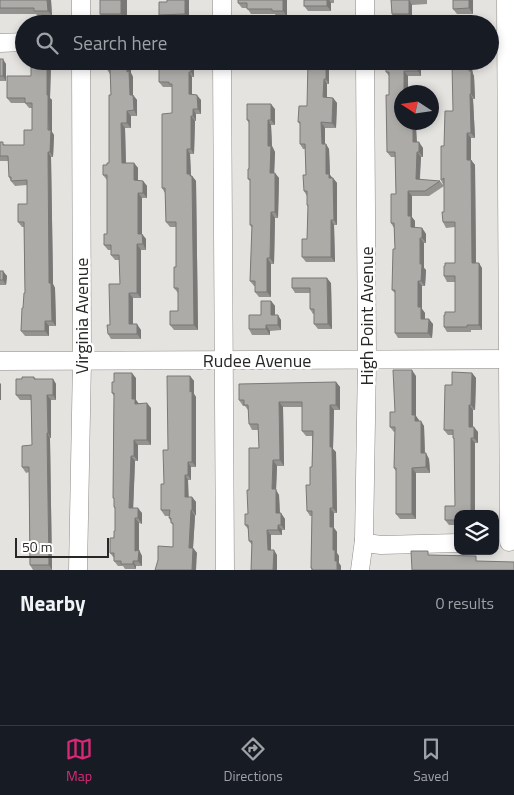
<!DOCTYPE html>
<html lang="en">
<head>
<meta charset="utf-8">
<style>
	:root { --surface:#171b24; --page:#242831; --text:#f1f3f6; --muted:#9ea1a6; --line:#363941; --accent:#db2777 }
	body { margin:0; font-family:"Titillium Web",sans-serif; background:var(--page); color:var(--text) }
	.controls { position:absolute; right:15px; bottom:15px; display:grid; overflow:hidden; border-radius:10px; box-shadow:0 2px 8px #0003 }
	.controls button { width:45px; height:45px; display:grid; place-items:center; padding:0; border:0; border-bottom:1px solid var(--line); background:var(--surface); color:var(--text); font:25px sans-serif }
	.compass { position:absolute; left:394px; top:85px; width:45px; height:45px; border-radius:50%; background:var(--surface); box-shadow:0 2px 8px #0003; rotate:282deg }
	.scale { position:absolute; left:15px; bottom:12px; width:94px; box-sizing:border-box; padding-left:5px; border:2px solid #272725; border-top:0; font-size:14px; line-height:18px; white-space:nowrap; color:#272725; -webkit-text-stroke:4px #fff; paint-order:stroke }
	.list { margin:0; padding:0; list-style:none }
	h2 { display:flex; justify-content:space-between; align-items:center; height:65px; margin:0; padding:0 20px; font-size:21px }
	h2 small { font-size:16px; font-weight:400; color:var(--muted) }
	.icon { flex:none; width:28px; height:28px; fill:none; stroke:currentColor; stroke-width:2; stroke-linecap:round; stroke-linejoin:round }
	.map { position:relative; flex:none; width:514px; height:570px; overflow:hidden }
	.search { position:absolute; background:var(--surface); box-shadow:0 2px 8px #0003; left:15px; right:15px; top:15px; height:55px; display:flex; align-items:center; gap:12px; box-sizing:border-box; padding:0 18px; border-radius:28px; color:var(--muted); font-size:19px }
	.sheet { height:155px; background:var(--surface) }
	nav { display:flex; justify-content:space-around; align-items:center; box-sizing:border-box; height:70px; border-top:1px solid var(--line); background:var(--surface); font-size:14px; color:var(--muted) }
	nav a { display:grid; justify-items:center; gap:2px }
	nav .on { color:var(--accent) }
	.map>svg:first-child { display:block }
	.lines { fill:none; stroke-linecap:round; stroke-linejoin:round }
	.minor-casing { stroke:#8e8b88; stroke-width:19 }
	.minor { stroke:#fff; stroke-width:18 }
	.wall { fill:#959390 }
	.shaded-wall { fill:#797876 }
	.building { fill:#adaba8; stroke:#797876 }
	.labels { text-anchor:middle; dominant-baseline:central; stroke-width:5; stroke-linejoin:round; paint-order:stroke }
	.street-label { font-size:18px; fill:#272725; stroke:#fff }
</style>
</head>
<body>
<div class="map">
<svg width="514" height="570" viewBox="0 0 514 570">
	<rect width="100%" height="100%" fill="#e5e3e0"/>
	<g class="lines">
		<g class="minor-casing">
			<g id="minor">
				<polyline points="81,0 81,24"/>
				<polyline points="222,0 222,24"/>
				<polyline points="365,0 365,24"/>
				<polyline points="506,0 509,542"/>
				<polyline points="490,40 514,40"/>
				<polyline points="0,43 24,42"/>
				<polyline points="222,61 225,570"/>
				<polyline points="0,361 514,359"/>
				<polyline points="364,540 366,543 381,545 458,543"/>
				<polyline points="78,570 82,361 81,61"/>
				<polyline points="360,570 364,540 367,360 365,61"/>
			</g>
		</g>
		<use href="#minor" class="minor"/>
	</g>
	<g class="wall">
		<polygon points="0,0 51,0 52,16 38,16 36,14 0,14"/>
		<polygon points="127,0 127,22 106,22 100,14"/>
		<polygon points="167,0 189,0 189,20 163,20 159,15 167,2"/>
		<polygon points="287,0 287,16 276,16 275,14 251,14 247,8 242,8 238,3"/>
		<polygon points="304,0 334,0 334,3 331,3 331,11 308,11 304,6"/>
		<polygon points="391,0 427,0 427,4 412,5 412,19 395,19 392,14"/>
		<polygon points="453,0 473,0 473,14 457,14 453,9"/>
		<polygon points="0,59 6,64 6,81 0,81"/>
		<polygon points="47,61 49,61 51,64 50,98 52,100 52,132 54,135 53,157 51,157 53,281 53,284 55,288 56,326 49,326 49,336 25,336 21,331 25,293 24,227 22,227 18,222 27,204 27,185 15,186 11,181 9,177 8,161 0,161 0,142 5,145 24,145 32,130 32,108 29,108 25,103 11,103 7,98"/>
		<polygon points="329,61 329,84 327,84 327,98 333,98 337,103 336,128 325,128 325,144 329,149 330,175 337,183 337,225 334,225 335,262 306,262 302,257 307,239 308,207 307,205 307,196 304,191 306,175 305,149 303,149 300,144 300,124 298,122 307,106"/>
		<polygon points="386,61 421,61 421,76 408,76 408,92 402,92 402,122 424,122 424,127 416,127 417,142 423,148 423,157 421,157 420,180 440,181 444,186 441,180 444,146 453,111 472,69 473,74 474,76 475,99 473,99 475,138 471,138 471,160 475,165 476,263 482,268 482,330 471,330 471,332 447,332 444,327 455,312 455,282 447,282 444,276 455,263 455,227 446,228 443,222 444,212 444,186 429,196 412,196 412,218 415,221 415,228 422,228 426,234 426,243 424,243 424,268 426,270 425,286 422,286 422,309 425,313 425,319 433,324 432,338 398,338 395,333 395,293 392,290 395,249 394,228 391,223 396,194 395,157 391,157 387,152 389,95 389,76 386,72"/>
		<polygon points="131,63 131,73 133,77 133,95 137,100 137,116 131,116 131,128 125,128 126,163 134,163 138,168 138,181 143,181 147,186 147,198 142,198 142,234 146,239 146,250 141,250 141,298 133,298 133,324 141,330 141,339 111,339 108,334 120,284 120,260 115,260 111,255 111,250 108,250 104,245 107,234 107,180 103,175 107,165 109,163 111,95 110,74 106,68"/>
		<polygon points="194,66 194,77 192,77 192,94 201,100 201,114 196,114 196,121 195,121 194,154 190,154 191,176 192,176 196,181 198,330 174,330 170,325 178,311 178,293 174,288 176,267 176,227 170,227 166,222 165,193 162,188 172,113 172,87 163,87 159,82"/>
		<polygon points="275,109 275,125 271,125 272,146 275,152 274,173 279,178 278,218 275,218 274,264 271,264 271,297 259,297 255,292 255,286 254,286 250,281 252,228 250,225 250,181 248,179 249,169 249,123 247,120"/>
		<polygon points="0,271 7,276 6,285 0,285"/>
		<polygon points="331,283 332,329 318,329 314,324 314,314 313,314 310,309 310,293 295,293 292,288"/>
		<polygon points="271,301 275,306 275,315 281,320 281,330 270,331 270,335 252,335 249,329 261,315"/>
		<polygon points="472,373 476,378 475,410 473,410 473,427 478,432 478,443 475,443 458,514 458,525 449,525 445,520 455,506 454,439 453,438 453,435 448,435 444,430 452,385"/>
		<polygon points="190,376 194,381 194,394 196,397 196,467 191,467 191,480 188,480 188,497 192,497 196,502 196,515 195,516 193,548 197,553 173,547 173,525 169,518 170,516 165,516 161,510 168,450"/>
		<polygon points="416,376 416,416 419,421 424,426 425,453 429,459 430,473 416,473 416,519 400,519 396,514 396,471 394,468 395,432 394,432 390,427 395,412"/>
		<polygon points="34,377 36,379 53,379 56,384 56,400 51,400 51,438 50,438 52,570 33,570 30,565 29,472 26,473 22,467 32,445 31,400 20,400 16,395 22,379"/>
		<polygon points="136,378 136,400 139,404 151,408 151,445 138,445 138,461 135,461 133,508 142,513 142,524 139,523 139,550 142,556 142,566 136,566 136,569 125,569 123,566 118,566 114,561 114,558 110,553 115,531 115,509 114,507 114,499 113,498 114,396 112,393"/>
		<polygon points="336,382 340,387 340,410 334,410 333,449 336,452 337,513 334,513 334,528 337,532 337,553 339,556 339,563 341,566 341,570 312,570 311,568 312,516 310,516 307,511 312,467 312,436 306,436 302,431 302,407 283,407 284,466 277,466 276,490 279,495 280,513 285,519 285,530 282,530 282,535 271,535 271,550 277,555 277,570 251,570 252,545 249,541 248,529 245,525 248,514 249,490 259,448 258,430 252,430 249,424 249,410 248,410 245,406 243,406 239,400"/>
	</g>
	<g class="shaded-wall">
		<polygon points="47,0 51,0 52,16 48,11"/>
		<polygon points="121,0 127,0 127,22 121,14"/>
		<polygon points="185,0 189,0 189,20 185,14"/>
		<polygon points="283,0 287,0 287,16 283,11"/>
		<polygon points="327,0 329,0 331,3 331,11 327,6"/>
		<polygon points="409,0 412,5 412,19 409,14"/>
		<polygon points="469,0 473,0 473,14 469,8"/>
		<polygon points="3,59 6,64 6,81 3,76"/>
		<polygon points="47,61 49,61 51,64 50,98 52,100 52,132 54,135 53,157 50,152 47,95"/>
		<polygon points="127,61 130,61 131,63 131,73 133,77 133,100 130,95 127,72"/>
		<polygon points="191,61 194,66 194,77 191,72"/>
		<polygon points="326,61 329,61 329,84 326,79"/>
		<polygon points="418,61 421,61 421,76 418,71"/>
		<polygon points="469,64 472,69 473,74 474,76 475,99 471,94"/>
		<polygon points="404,71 408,76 408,92 404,92"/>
		<polygon points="189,72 192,77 192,99 189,94"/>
		<polygon points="324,79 327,84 327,103 323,97"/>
		<polygon points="470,94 473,99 475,138 471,133"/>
		<polygon points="133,95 137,100 137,116 134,110"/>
		<polygon points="197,95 201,100 201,114 198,109"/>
		<polygon points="333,98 337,103 336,128 332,123"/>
		<polygon points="271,104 275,109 275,125 271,120"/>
		<polygon points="193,109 196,114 196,121 193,116"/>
		<polygon points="127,111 131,116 131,128 127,123"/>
		<polygon points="191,116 195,121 194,154 191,149"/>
		<polygon points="268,120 271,125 272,146 275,152 274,178 270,173 268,146"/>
		<polygon points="321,122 325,128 325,149 322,144"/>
		<polygon points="413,122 416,127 417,148 413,142"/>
		<polygon points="121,123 125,128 126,168 122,163"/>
		<polygon points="467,133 471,138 471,165 467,160"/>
		<polygon points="419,142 423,148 423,157 419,152"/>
		<polygon points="326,144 329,149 330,175 333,179 333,178 337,183 337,225 334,220 326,174"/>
		<polygon points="187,149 190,154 191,176 192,176 196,181 198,330 194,325 187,174"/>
		<polygon points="48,152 51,157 53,281 53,284 55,288 56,326 52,321 49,283"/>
		<polygon points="417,152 421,157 419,185 416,179"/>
		<polygon points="471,160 475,165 476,268 472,263"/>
		<polygon points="134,163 138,168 138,186 134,180"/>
		<polygon points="275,173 279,178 278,218 275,212"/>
		<polygon points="143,181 147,186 147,198 143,193"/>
		<polygon points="408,191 412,196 412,217 415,221 415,233 411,227 408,216"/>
		<polygon points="138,193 142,198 142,239 138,234"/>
		<polygon points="271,212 275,218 274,264 270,258"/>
		<polygon points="331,220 334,225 335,262 331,257"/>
		<polygon points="422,228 426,234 426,243 422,238"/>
		<polygon points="142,234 146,239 146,250 143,244"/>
		<polygon points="420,238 424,243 424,268 426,270 425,286 421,281"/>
		<polygon points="137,244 141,250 141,298 137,293"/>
		<polygon points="267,258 271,264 271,297 267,292"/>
		<polygon points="479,263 482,268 482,330 479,325"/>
		<polygon points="3,271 7,276 6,285 3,280"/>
		<polygon points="327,278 331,283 332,329 328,324"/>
		<polygon points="418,281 422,286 422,309 425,313 425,324 421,319 418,307"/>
		<polygon points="129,293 133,298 133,330 129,324"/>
		<polygon points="271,301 275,306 275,320 271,315"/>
		<polygon points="278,315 281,320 281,330 278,325"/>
		<polygon points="429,319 433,324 432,338 428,333"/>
		<polygon points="45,321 49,326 49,336 45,331"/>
		<polygon points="137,324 141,330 141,339 137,334"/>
		<polygon points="266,325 270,331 270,335 266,329"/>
		<polygon points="412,370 416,376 416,416 419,420 419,426 412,415"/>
		<polygon points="132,373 136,378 136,400 139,404 139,409 132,399"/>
		<polygon points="472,373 476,378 475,410 471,405"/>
		<polygon points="190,376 194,381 194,394 196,397 196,467 192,462"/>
		<polygon points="53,379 56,384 56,400 53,395"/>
		<polygon points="336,382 340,387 340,410 336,405"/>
		<polygon points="0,383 1,384 1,400 0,400"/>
		<polygon points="47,395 51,400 51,438 48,433"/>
		<polygon points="279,402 283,407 284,466 280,460"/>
		<polygon points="147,403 151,408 151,445 147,440"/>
		<polygon points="330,405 334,410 333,449 336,452 337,513 333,508 330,447"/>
		<polygon points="469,405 473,410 473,432 469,427"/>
		<polygon points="421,421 424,426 425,459 421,453"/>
		<polygon points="474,427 478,432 478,443 474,438"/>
		<polygon points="47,433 50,438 52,570 49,565"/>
		<polygon points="471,438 475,443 475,514 471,514"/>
		<polygon points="134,440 138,445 138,461 134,456"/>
		<polygon points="426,453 429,459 430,473 426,467"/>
		<polygon points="131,456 135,461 133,513 129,508"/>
		<polygon points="273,460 277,466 276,490 279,495 280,519 276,513 272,489"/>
		<polygon points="188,462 191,467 191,480 188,475"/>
		<polygon points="412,468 416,473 416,519 412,514"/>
		<polygon points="185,475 188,480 189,502 185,497"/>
		<polygon points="192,497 196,502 196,515 192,510"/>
		<polygon points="138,508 142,513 142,524 138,518"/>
		<polygon points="330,508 334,513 334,528 337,532 337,553 339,556 339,563 341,566 341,570 337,570 335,561 330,527"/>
		<polygon points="191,510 195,516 193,548 197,553 196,570 192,570 189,548"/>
		<polygon points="281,513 285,519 285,530 281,525"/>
		<polygon points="135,518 139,523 139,550 142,556 142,566 138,561 135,551"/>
		<polygon points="278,525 282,530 282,535 278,530"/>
		<polygon points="267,530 271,535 271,555 268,550"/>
		<polygon points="274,550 277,555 277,570 273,570"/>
		<polygon points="133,561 136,566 136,569 133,564"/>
	</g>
	<g class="building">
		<polygon points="0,0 47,0 48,11 34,11 34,8 0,8"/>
		<rect x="100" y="0" width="21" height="14"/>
		<polygon points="167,0 185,0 185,14 159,15 159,2 167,2"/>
		<polygon points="238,0 283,0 283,11 272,11 272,9 247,9 247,3 238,3"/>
		<rect x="304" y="0" width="23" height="6"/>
		<polygon points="391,0 409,0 409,14 392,14"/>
		<polygon points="453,0 469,0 469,8 453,9"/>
		<rect x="0" y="59" width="3" height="17"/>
		<polygon points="31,61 47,61 47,95 48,95 48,130 51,130 50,152 48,152 49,276 49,283 51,283 52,321 45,321 45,331 21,331 22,308 23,308 24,293 25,293 24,222 18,222 18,204 27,204 27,180 11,181 11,177 9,177 8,156 0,156 0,142 3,142 3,145 24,145 24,130 32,130 32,103 25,103 25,98 7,98 7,76 31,76"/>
		<polygon points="106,61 127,61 127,72 129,71 130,95 133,95 134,110 127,111 127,123 121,123 122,163 134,163 134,180 143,181 143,193 138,193 138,234 142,234 143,244 137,244 137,293 129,293 129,324 137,324 137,334 108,334 107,325 110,325 109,284 120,284 119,255 111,255 111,245 104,245 104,234 107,234 107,175 103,175 103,165 107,165 107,163 109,163 109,95 111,95 110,68 106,68"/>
		<polygon points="159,61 191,61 191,72 189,72 189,94 197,95 198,109 193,109 193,116 191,116 191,149 187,149 187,174 190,174 190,176 192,176 194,325 170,325 170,311 178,311 178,288 174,288 174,267 176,267 176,222 166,222 165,188 162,188 162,114 172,113 172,84 169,84 169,82 159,82"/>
		<polygon points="308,61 326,61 326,79 324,79 323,97 333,98 332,123 321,122 322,144 326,144 326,174 329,174 329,178 333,178 334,220 331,220 331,257 302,257 302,239 307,239 308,205 307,205 307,191 304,191 303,175 306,175 305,144 300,144 300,122 298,122 299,106 307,106"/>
		<polygon points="386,61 418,61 418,71 404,71 404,92 402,92 402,122 413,122 413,142 419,142 419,152 417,152 416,179 440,181 425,191 408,191 408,216 411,216 411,227 422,228 422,238 420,238 420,264 422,264 421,281 418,281 418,307 421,307 421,319 429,319 428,333 395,333 395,290 392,290 393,249 395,249 394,223 391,223 391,194 396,194 395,152 387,152 386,95 389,95 389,72 386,72"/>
		<polygon points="452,64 469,64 469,71 471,71 471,94 470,94 471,133 467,133 467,160 471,160 472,263 479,263 479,325 467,325 467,327 444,327 444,315 445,315 445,312 455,312 455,276 444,276 444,266 445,266 445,263 455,263 455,222 443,222 442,212 444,212 444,178 441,180 441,146 444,146 445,111 453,111"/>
		<polygon points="247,104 271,104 271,120 268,120 268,146 271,146 270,173 275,173 275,212 271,212 270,258 267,258 267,292 255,292 255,281 250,281 252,225 250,225 250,179 248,179 248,169 249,169 249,120 247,120"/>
		<rect x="0" y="271" width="3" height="9"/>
		<polygon points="292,278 327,278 328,324 314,324 314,309 310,309 310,288 292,288"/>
		<polygon points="261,301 271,301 271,315 278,315 278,325 266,325 266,329 249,329 249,315 261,315"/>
		<polygon points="393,370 412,370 412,415 415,415 415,421 421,421 421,453 426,453 426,467 412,468 412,514 396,514 396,468 394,468 395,427 390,427 390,412 395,412"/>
		<polygon points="452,372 472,373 471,405 469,405 469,427 474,427 474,438 471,438 471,514 458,514 458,520 445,520 445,506 455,506 454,438 453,438 453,430 444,430 445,385 452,385"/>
		<polygon points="114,373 132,373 132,399 135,399 135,404 147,403 147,440 134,440 134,456 131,456 129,508 138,508 138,518 135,518 135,551 139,550 138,561 133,561 133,564 121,564 121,561 114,561 114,553 110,553 110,538 114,538 114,531 115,531 115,507 114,507 114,498 113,498 114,393 112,393 112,382 114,382"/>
		<polygon points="167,376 190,376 190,392 192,391 192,462 188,462 188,475 185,475 185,497 192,497 192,510 191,510 189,548 193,548 192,570 155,570 158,560 158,546 173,547 173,523 171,523 171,518 169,518 170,510 161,510 161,484 164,484 163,450 168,450"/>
		<polygon points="22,377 34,377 34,379 53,379 53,395 47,395 48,433 47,433 49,565 30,565 29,467 22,467 22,446 32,445 31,395 16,395 16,379 22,379"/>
		<polygon points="336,382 336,405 330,405 330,447 332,447 333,508 330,508 330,527 333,527 333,550 335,550 335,561 337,561 337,570 312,570 312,568 311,568 312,511 307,511 306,485 310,485 310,467 312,467 313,431 302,431 302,402 279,402 280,460 273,460 272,489 276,489 276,513 281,513 281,525 278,525 278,530 267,530 268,550 274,550 273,570 251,570 252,541 249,541 248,525 245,525 245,514 248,514 247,490 249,490 249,448 259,448 258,424 249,424 248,405 244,405 244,400 239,400 239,384"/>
		<polygon points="411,551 428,551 428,555 476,556 476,561 514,562 514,570 412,570"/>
	</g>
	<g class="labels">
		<g class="street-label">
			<text transform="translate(81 316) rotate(-90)">Virginia Avenue</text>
			<text transform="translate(366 316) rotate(-90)">High Point Avenue</text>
			<text x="257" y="360">Rudee Avenue</text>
		</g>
	</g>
</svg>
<div class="controls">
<button><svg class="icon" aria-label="layers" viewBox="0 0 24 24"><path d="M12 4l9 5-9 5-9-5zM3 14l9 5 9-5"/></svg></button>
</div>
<svg class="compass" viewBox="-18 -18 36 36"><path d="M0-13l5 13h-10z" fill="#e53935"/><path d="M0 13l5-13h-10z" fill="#9ea1a6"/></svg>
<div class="scale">50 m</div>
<div class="search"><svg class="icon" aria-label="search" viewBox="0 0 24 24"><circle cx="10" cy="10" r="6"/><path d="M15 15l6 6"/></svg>Search here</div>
</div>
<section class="sheet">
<h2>Nearby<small>0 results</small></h2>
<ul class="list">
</ul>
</section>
<nav>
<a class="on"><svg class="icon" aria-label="map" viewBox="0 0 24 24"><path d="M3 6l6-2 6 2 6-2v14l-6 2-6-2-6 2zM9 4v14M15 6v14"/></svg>Map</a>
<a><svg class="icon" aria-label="directions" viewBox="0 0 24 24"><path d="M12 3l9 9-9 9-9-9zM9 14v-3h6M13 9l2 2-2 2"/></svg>Directions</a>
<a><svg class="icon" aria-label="saved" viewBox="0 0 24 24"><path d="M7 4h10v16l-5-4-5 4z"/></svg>Saved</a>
</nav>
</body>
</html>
